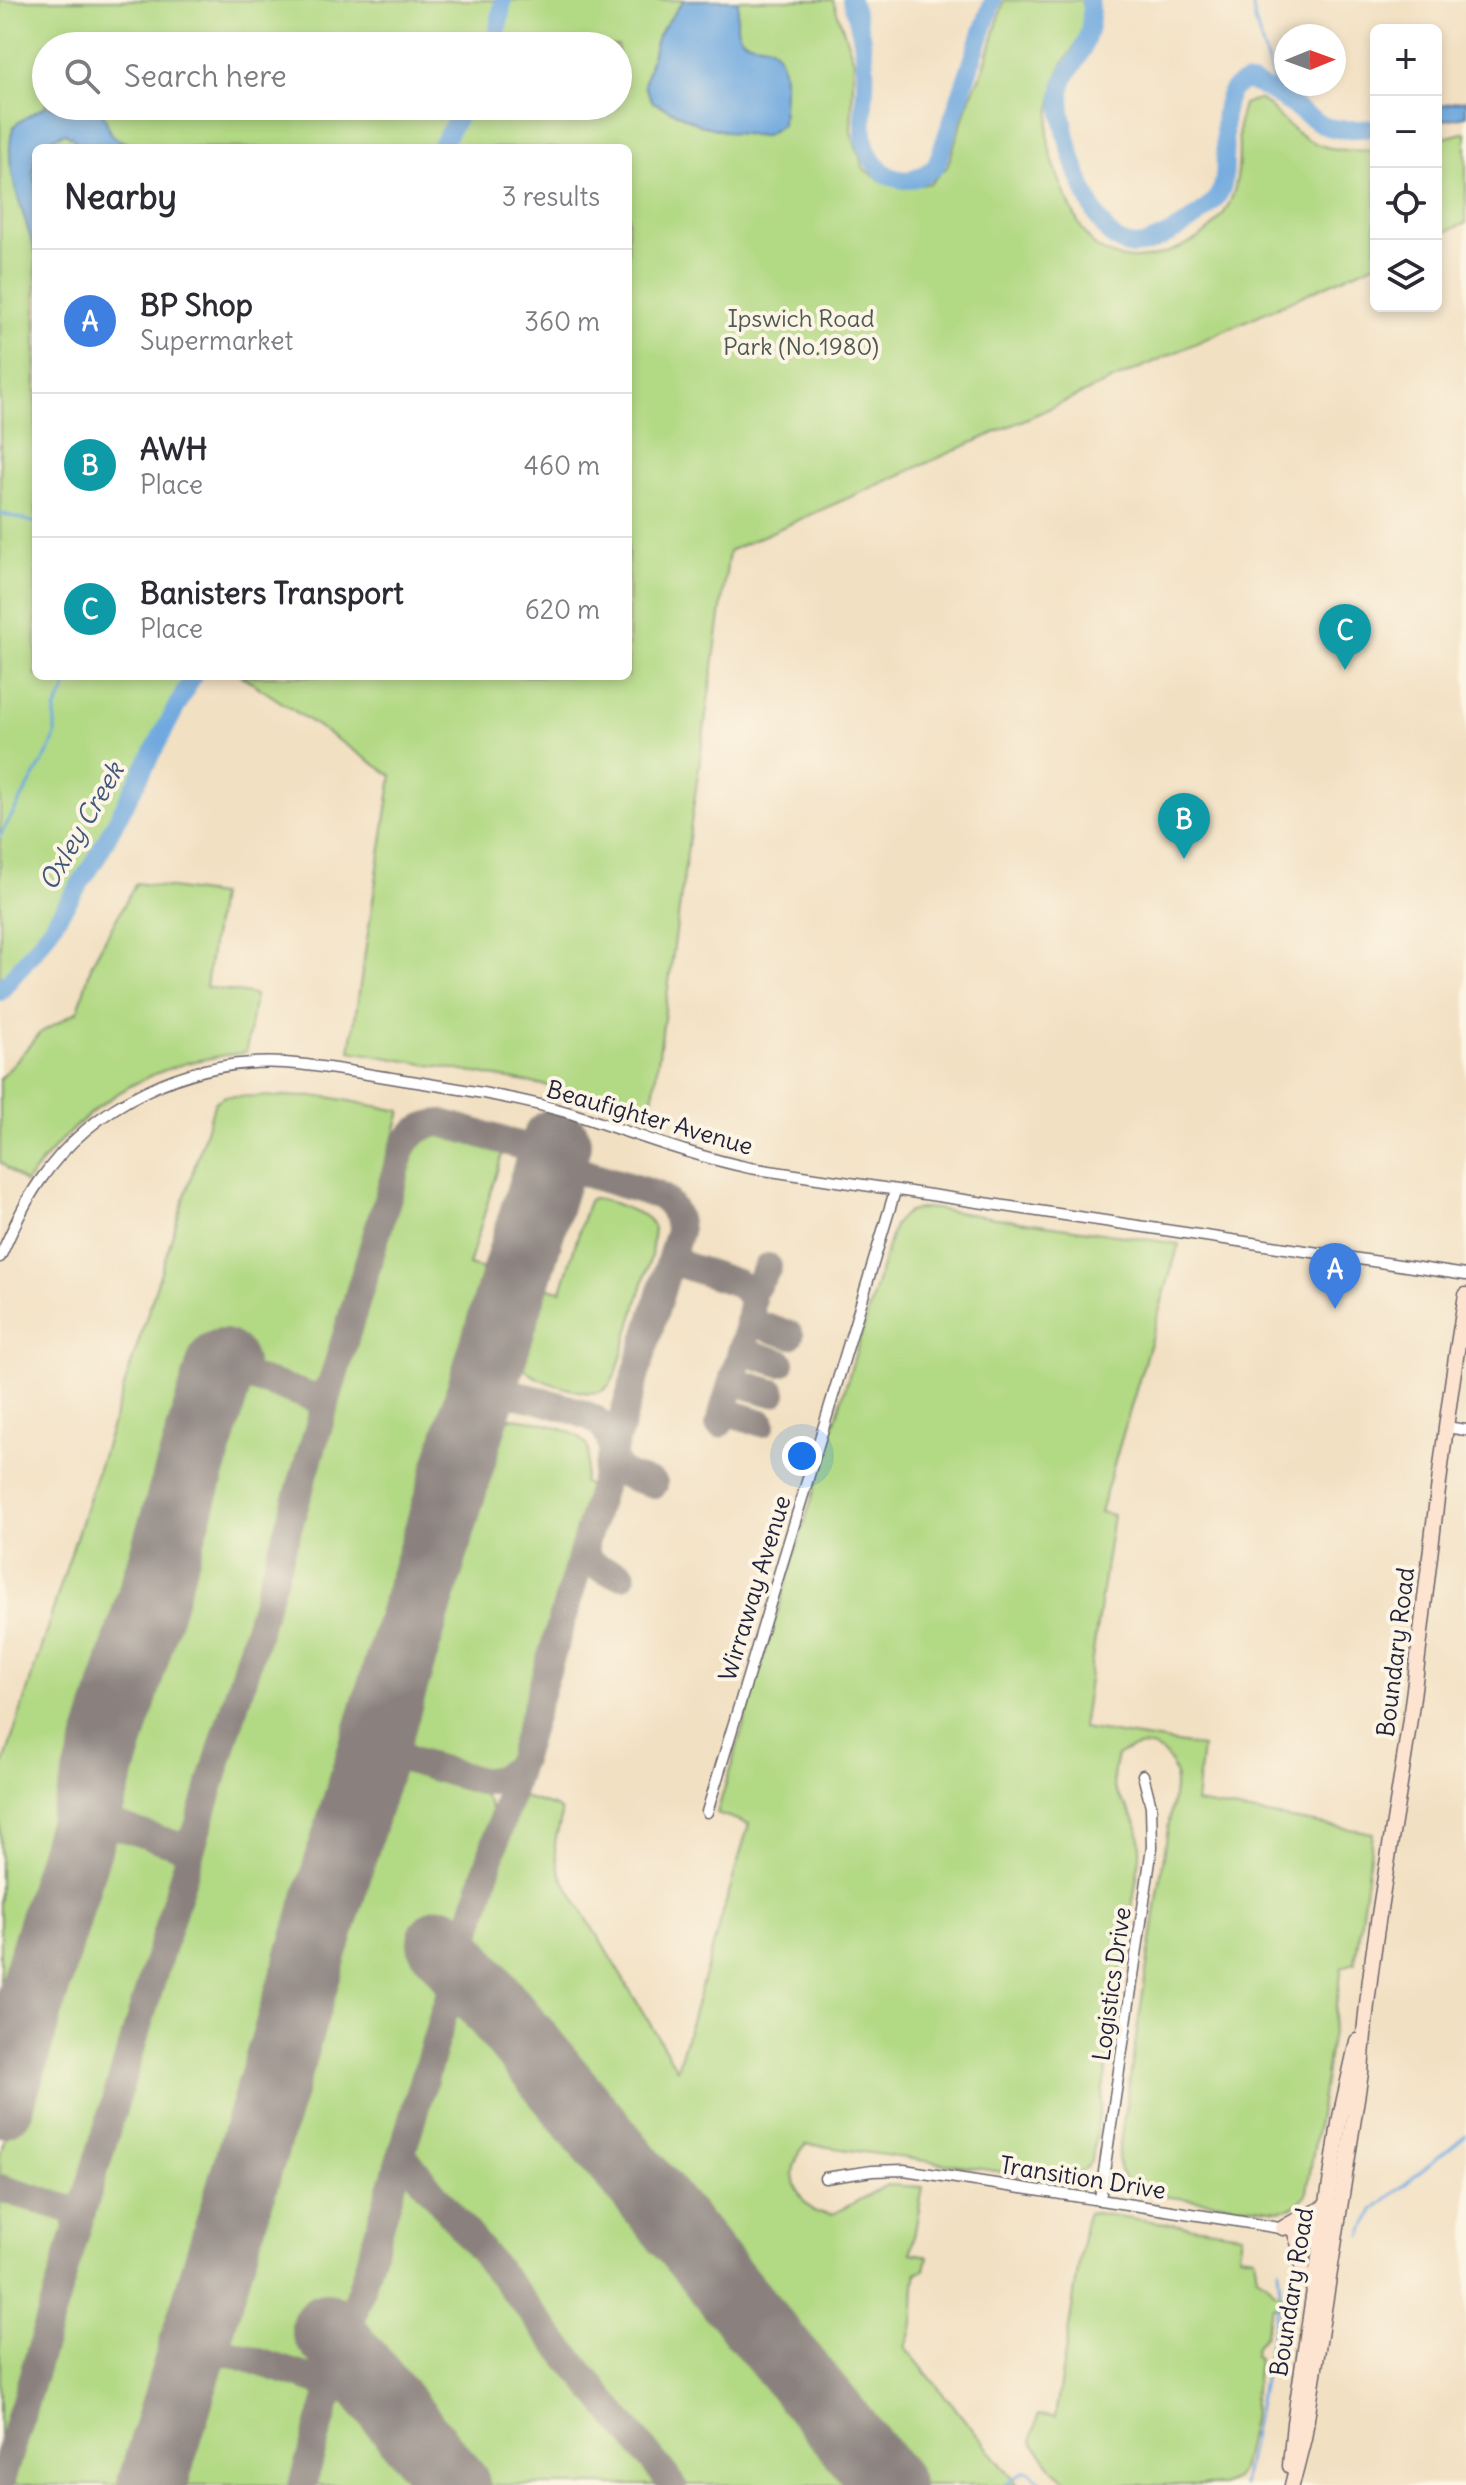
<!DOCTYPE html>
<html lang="en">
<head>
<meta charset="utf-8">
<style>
	:root { --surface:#fff; --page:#f2f2f3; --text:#2b2b33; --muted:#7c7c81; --line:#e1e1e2; --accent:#2563eb }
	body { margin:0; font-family:Delius,sans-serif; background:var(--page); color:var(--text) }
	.controls { position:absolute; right:24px; top:24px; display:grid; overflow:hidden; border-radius:12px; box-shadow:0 4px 12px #0003 }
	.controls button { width:72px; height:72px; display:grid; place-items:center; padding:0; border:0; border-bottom:2px solid var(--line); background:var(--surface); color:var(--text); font:40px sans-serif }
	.compass { position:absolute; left:1274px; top:24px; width:72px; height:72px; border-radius:50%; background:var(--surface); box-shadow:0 4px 12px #0003; rotate:89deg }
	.you { position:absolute; left:802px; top:1456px; width:28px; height:28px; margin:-20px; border:6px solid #fff; border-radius:50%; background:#1a73e8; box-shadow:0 0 0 12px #1a73e833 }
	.badge { display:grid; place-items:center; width:52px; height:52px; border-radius:50%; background:var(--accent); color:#fff; font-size:26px; font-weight:700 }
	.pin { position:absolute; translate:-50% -66px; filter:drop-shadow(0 2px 4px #0008) }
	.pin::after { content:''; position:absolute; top:42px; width:28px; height:24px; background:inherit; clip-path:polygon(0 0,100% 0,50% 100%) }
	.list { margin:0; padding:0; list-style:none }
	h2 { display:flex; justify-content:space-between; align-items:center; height:104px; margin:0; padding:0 32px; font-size:34px }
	h2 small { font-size:26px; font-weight:400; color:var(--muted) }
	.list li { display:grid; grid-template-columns:52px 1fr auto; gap:24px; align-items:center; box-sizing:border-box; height:144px; padding:0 32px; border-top:2px solid var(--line) }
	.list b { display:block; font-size:30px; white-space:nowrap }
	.list p { margin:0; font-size:26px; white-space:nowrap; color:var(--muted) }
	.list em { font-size:26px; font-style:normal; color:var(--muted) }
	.icon { flex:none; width:44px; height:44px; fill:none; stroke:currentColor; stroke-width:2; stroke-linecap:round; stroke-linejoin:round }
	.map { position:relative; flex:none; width:1466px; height:2485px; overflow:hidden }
	.search { position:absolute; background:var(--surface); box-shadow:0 4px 12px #0003; left:32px; top:32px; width:600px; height:88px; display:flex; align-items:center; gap:20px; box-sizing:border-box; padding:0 28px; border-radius:44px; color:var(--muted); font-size:30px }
	.panel { position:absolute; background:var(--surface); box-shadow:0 4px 12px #0003; left:32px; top:144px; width:600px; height:536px; border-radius:12px }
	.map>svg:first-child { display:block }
	.green { fill:#b2d984; stroke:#6a7e60; stroke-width:2; fill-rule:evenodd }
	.water { fill:#6fa9df; stroke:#48668d; stroke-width:2 }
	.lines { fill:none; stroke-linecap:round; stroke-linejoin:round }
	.stream { stroke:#6fa9df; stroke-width:3 }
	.river { stroke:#6fa9df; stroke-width:18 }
	.taxiway { stroke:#8a817e; stroke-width:28 }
	.runway { stroke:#8a817e; stroke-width:70 }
	.street-casing { stroke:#6b646a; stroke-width:13 }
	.secondary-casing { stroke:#6b646a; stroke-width:17 }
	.street { stroke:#fff; stroke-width:10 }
	.secondary { stroke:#fde4d1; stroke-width:14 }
	.labels { text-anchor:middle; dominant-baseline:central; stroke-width:8; stroke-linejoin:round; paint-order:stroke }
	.park-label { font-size:24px; fill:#4d5951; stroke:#fcf5e5 }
	.street-label { font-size:24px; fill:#22223b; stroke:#fcf5e5 }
	.water-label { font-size:26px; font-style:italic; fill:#41587d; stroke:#fcf5e5 }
</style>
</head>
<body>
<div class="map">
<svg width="1466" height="2485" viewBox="0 0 1466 2485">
	<rect width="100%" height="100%" fill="#fcf5e5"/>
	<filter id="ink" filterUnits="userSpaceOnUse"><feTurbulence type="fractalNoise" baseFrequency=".0125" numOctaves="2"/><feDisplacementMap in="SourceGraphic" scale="16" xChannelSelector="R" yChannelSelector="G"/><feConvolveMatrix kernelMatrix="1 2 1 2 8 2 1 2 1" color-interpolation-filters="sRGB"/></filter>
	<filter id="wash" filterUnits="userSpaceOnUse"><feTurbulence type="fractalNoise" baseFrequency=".006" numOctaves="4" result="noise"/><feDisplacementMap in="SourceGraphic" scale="32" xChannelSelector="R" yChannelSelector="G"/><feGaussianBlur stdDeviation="1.8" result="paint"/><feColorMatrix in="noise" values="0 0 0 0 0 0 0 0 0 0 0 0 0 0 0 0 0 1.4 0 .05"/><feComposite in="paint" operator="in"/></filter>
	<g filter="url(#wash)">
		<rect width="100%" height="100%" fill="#f2e0c2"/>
		<g class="green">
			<path d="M0,0H833L854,61L851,132L864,169L882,181L904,188L930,183L947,167L970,97L984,68L1004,0H1081C1092,30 1071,48 1059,72C1055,82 1053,92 1052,102C1051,113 1047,127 1048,138C1049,161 1079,236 1098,248C1115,259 1137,262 1156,256C1201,243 1233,221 1238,170C1241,147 1235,126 1243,104L1258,99C1271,105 1276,115 1287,124C1313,150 1341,152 1376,150V263L729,551L652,1104L350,1051L392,776L242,676H628V148H36V676H193L95,861L42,941L0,989ZM46,46H618V106H46Z"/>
			<polygon points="1466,132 1466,223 1436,236 1436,140"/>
			<path d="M136,883L219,895L206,987L255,995L246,1052C222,1056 197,1059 174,1067C111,1087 64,1132 25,1183L0,1162V1079L40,1033L78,1011L92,963Z"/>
			<path d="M225,1096L328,1097L401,1111L326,1376C320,1386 315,1389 304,1388L199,1355L158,1493L163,1509L0,2051V1776L215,1102Z"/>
			<path d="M439,1131L501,1148L503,1151L469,1265L491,1271L126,2485H7L408,1153C415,1140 425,1132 439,1131Z"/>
			<path d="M593,1198L614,1203L643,1215L648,1219L654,1228L651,1256L616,1374C612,1381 608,1389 599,1392C584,1396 538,1381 527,1371C521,1366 522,1361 517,1356L539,1286L561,1291L586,1209L590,1199Z"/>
			<path d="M927,1208L1179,1244L1100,1512L1113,1515L1082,1728L1202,1747L1196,1803L1373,1833L1355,1963L1342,1967L1307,2192C1299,2205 1294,2209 1279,2210L1137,2193C1125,2182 1120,2174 1118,2157L1176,1776C1166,1744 1144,1739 1117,1756C1107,1793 1118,1791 1134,1819C1141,1830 1140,1844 1140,1857L1092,2159C1083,2173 1076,2177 1060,2180L807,2144C784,2169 792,2190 814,2212L833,2214L887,2185L923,2187L911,2253L928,2256L925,2270L917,2272C911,2297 919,2324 905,2347L1018,2485H313L340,2401L351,2399L356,2402L396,2452L435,2421L361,2331V2323L453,2019L460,2015L472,2018L512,2066L549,2035L481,1951L477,1941L520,1796L556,1807L561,1811C562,1821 558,1828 556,1837C553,1851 557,1864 562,1877L677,2069L749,1824L717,1813L894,1226C903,1212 912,1210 927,1208Z"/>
			<polygon points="256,1388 307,1405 311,1411 311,1419 187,1834 176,1838 112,1819 107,1815 106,1804 192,1518 205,1506 239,1395 246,1389"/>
			<path d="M511,1418C528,1419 583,1429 588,1449C590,1459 585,1472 583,1482L589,1486L588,1501L514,1751C507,1764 499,1770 484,1772L416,1753L405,1746L402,1739L496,1429L505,1420Z"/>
			<path d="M396,1769C410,1768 472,1785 482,1794C491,1802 493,1813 492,1824L461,1923L421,1957L443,1984L345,2311L307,2342L328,2368L327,2374H315L234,2347L226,2339L225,2331L393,1771Z"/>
			<polygon points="103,1832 110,1832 171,1851 178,1858 178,1863 78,2195 74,2199 65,2201 4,2182 0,2179 0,2154 95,1838"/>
			<polygon points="0,2196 63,2215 68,2224 0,2456"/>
			<polygon points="1095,2213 1242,2234 1239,2254 1254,2256 1257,2276 1268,2283 1274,2292 1283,2295 1293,2287 1287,2327 1278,2325 1282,2308 1272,2306 1264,2336 1256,2346 1254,2356 1258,2358 1252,2420 1241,2471 1235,2479 1222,2485 1072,2485 1054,2470 1032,2442 1038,2415 1055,2417 1086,2218 1088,2214"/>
			<polygon points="225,2360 304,2383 318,2394 319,2401 293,2485 178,2485 213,2369 217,2363"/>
		</g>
		<g class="water">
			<path d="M684,0H738C739,10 735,23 738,31C745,50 763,38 775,50C790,67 782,104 782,125L764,136L732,133L700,125L653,102L644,85L658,35Z"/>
			<polygon points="1466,100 1466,116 1439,121 1436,106"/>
			<path d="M46,106H99C116,137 101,134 140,148H75L74,139L65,133L53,138L46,148H36L33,175L36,185V254C25,216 0,162 14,126C23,118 35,112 46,106Z"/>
		</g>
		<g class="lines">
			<g class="stream">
				<polyline points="1252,0 1255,21 1278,97"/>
				<polyline points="0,513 36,523"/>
				<polyline points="0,836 50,749 55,736 55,710 72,676"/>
				<polyline points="1362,2235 1373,2210 1466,2135"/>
				<polyline points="1278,2268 1280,2291"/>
				<polyline points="1005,2485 1025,2471 1031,2472 1043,2485"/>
				<polyline points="1243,2485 1277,2307"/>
			</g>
			<g class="river">
				<path d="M851,0C859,22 864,44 865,67C868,104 849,154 890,176C908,185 921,177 936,166L993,0"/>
				<path d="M1090,0C1094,23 1087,43 1075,63C1071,69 1065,76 1063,84C1053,115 1086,207 1107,231C1119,245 1132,249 1149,243C1172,234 1211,212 1221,190C1233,166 1210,93 1243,83C1261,77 1307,120 1328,127C1343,131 1361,129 1376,128"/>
				<polyline points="495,46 503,0"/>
				<polyline points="439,148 465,106"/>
				<polyline points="0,992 42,941 95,861 193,676"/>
			</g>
			<g class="taxiway">
				<polyline points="674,1251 675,1257 680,1264 737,1283 747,1291 752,1302 748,1329 719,1424"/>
				<polyline points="522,1258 545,1172 540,1157 530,1149"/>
				<path d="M517,1273C512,1290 508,1306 503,1323C495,1352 484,1378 518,1395"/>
				<polyline points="745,1289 750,1290 756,1287 768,1267"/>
				<polyline points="752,1315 756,1324 790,1335"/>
				<polyline points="740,1356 748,1353 781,1363"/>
				<polyline points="731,1387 739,1383 773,1393"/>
				<polyline points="725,1406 728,1412 762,1423"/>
				<path d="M201,1434C206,1419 209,1400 218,1387C234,1363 289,1391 312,1397L323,1394L330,1386"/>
				<path d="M613,1456C614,1477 637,1478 654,1484"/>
				<path d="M446,1509L476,1414C482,1405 489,1397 501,1395C517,1391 579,1411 595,1419C608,1429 613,1441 612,1458"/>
				<path d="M585,1548C586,1568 606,1570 622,1575"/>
				<path d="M106,1750C100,1772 84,1801 102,1821L177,1845L187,1843L195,1834"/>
				<path d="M408,1759C396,1753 387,1744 384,1730C382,1711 405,1646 411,1624"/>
				<path d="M336,1874L365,1784C373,1766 386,1758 405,1759L480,1781C499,1782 511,1775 521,1760"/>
				<path d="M65,1886C73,1862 77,1822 109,1825"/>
				<polyline points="401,2153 673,2485"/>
				<polyline points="0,2188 69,2209 75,2216 77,2228"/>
				<path d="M233,2218L206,2310C204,2329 211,2343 228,2352L321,2382L327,2388L329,2398"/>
				<path d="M157,2468C164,2445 179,2383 192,2367C201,2354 216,2351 231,2353"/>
				<path d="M0,2484L402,1150C410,1132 423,1124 442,1123L539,1151L562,1166L657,1195C672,1203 678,1215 679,1231L302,2485"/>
			</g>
			<g class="runway">
				<polyline points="442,1942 888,2485"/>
				<polyline points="0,2102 222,1364"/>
				<polyline points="326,2328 455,2485"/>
				<polyline points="152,2485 556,1143"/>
			</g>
		</g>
	</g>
	<g filter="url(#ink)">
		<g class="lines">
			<g class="street-casing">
				<g id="street">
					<path d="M0,1257C12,1231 23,1205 39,1182C93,1103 189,1058 284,1063C320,1065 357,1073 392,1078C452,1088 512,1096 570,1113C630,1132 688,1155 750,1168L1466,1275"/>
					<polyline points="1446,1427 1466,1430"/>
					<polyline points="707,1812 895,1191"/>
					<polyline points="825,2178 872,2171 904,2170 1224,2219 1304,2232 1325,2238"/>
					<polyline points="1100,2199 1152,1847 1151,1806 1143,1775"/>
				</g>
			</g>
			<g class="secondary-casing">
				<g id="secondary">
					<path d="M1283,2228C1297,2218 1312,2215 1327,2205"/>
					<polyline points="1294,2230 1300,2249 1303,2272 1314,2289"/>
					<polyline points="1290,2466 1294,2423 1340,2117 1357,2041"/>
					<path d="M1292,2485L1304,2438L1361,2073C1369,1941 1399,1812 1415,1681C1431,1553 1444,1423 1466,1295"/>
				</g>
			</g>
			<use href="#street" class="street"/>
			<use href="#secondary" class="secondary"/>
		</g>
	</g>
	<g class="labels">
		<g class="park-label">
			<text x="801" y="318">Ipswich Road<tspan x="801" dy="28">Park (No.1980)</tspan></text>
		</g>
		<g class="street-label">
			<text transform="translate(650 1117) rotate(16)">Beaufighter Avenue</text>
			<text transform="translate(754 1588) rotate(-73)">Wirraway Avenue</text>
			<text transform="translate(1395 1652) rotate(-83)">Boundary Road</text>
			<text transform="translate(1111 1984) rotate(-82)">Logistics Drive</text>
			<text transform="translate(1083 2177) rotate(9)">Transition Drive</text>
			<text transform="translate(1291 2292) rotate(-81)">Boundary Road</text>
		</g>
		<g class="water-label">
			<text transform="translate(81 826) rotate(-60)">Oxley Creek</text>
		</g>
	</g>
</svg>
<div class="controls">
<button>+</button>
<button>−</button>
<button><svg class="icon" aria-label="locate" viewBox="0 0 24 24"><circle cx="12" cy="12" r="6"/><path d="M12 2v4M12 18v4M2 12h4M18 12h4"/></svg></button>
<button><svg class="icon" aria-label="layers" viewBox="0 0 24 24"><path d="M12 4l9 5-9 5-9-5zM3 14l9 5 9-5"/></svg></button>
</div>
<svg class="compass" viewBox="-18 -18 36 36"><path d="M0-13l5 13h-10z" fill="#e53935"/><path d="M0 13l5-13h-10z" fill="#7c7c81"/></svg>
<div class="you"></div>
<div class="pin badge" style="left:1335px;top:1309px;background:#3f7fe0">A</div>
<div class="pin badge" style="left:1184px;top:859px;background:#0f9aa8">B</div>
<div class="pin badge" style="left:1345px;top:670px;background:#0f9aa8">C</div>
<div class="search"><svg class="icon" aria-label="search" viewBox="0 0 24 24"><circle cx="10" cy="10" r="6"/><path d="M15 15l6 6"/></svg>Search here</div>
<section class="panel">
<h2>Nearby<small>3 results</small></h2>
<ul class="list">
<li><span class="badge" style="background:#3f7fe0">A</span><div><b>BP Shop</b><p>Supermarket</p></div><em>360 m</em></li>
<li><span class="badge" style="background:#0f9aa8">B</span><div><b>AWH</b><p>Place</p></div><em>460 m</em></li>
<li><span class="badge" style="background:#0f9aa8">C</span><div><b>Banisters Transport</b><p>Place</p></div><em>620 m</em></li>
</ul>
</section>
</div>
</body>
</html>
